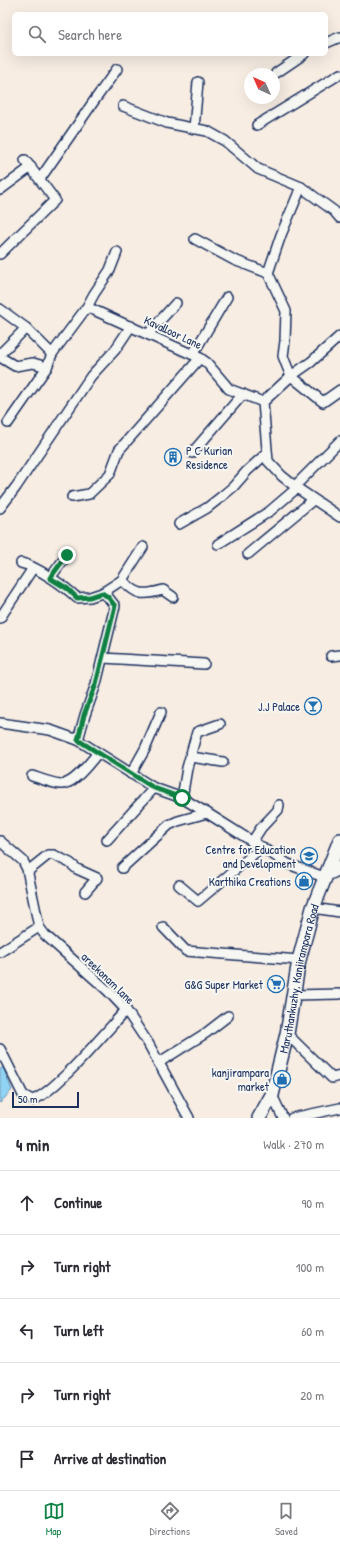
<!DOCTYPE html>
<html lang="en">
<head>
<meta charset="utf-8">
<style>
	:root { --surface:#fff; --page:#f2f2f3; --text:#2b2b33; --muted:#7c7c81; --line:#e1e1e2; --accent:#0b8043 }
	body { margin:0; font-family:"Patrick Hand",sans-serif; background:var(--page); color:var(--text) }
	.compass { position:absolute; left:244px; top:68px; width:36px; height:36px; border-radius:50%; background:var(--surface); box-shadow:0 4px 16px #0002; rotate:315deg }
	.scale { position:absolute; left:12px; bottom:10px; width:67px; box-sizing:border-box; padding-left:4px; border:2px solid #1b2f5e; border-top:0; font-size:11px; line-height:14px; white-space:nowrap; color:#1b2f5e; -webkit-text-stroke:3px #f6f6f2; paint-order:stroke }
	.stop { position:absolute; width:12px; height:12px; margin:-9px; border:3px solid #0b8043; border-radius:50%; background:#fff }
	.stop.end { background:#0b8043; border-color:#fff; box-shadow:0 1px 4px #0008 }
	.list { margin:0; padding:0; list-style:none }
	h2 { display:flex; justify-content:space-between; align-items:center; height:52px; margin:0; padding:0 16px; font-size:17px }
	h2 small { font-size:13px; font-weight:400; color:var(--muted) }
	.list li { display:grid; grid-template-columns:26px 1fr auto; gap:12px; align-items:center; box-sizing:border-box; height:64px; padding:0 16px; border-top:1px solid var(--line) }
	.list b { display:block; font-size:15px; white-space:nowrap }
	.list em { font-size:13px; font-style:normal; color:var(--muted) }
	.icon { flex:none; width:22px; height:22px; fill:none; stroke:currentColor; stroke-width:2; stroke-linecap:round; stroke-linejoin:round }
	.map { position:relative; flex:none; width:340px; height:1118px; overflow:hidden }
	.search { position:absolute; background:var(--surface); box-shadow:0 4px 16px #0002; left:12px; right:12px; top:12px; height:44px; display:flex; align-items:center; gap:10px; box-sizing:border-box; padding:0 14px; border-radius:6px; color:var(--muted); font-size:15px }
	.sheet { height:372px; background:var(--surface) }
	nav { display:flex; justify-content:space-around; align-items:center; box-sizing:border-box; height:56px; border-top:1px solid var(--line); background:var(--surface); font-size:11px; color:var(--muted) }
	nav a { display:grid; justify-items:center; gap:2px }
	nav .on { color:var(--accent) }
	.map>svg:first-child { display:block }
	.water { fill:#91d3f2; stroke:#6291b7 }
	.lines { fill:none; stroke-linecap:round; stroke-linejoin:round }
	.street-casing { stroke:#1b2f5e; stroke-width:12 }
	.secondary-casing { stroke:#1b2f5e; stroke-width:16 }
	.street { stroke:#f6f6f2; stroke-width:9 }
	.secondary { stroke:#f6f6f2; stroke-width:13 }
	.route { stroke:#0b8043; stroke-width:5 }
	.labels { text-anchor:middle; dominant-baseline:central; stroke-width:4; stroke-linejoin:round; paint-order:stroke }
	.street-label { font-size:12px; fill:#1b2f5e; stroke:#f6f6f2 }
	.poi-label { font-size:12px; fill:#1b2f5e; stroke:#f6f6f2; text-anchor:end }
</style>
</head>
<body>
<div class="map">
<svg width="340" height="1118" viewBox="0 0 340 1118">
	<rect width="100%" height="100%" fill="#f7ede3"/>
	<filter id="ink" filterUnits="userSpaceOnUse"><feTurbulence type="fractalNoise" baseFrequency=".025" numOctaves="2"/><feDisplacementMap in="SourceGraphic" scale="8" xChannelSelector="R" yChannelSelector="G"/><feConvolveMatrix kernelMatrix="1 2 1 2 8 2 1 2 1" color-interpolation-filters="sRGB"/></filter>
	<g filter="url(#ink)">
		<polygon class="water" points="3,1067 12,1090 0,1103 0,1069"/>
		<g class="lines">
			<g class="street-casing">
				<g id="street">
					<polyline points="326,43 340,37"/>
					<polyline points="276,73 304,54"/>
					<polyline points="123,106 167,123 207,131 225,141 258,169 301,187 334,211 340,218"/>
					<polyline points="257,125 340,74"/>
					<polyline points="194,129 198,82"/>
					<polyline points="40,179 94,101 117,69"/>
					<polyline points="301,187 281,235 268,273 286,311 285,341 283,356 286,364 291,376 323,402 340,390"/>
					<polyline points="0,190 31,167"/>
					<polyline points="195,239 234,260 268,273"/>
					<polyline points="0,254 55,200 25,160"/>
					<polyline points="87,307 94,294 110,270 117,252"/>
					<polyline points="0,309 26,328 52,354 87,307 200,358 207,363 229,389 263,402 268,461 282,476 297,488 340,517"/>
					<polyline points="148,334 176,303"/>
					<polyline points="0,354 26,328"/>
					<polyline points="193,354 227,297"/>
					<polyline points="0,357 15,366 33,363 47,367"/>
					<polyline points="263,402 291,376 311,362 340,336"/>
					<polyline points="8,423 47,367 52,354"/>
					<polyline points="192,453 243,394"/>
					<polyline points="295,486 340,441"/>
					<polyline points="72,497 89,494 110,474 119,450 200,358"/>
					<polyline points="0,508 16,487 91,376 115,350 131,326"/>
					<polyline points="179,524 207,508 221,497 233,487 247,471 267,453"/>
					<polyline points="218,544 270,511 297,488"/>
					<polyline points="248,554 313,500"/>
					<path d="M21,563C36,566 66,587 77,598L90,597L102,593L108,597L115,606L96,684L85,715L78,740"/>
					<polyline points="50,578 67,555"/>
					<path d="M122,580C137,595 142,596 163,590L173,597"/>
					<polyline points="102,593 122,580 143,547"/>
					<polyline points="0,618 33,568"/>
					<polyline points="331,656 340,655"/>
					<polyline points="103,658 204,664"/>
					<polyline points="0,723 50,730 78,740 154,788 182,798 207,813 288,864 324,877 334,873 340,867"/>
					<polyline points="191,757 223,762"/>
					<polyline points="131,774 145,749 161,712"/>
					<path d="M32,776C41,779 51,783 60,784C73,786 89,763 98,753"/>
					<polyline points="182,798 187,768 197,732 220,724"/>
					<polyline points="107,840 154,788"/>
					<polyline points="0,841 23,861 27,869 39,927 45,935 108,991 126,1010 148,1043 189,1118"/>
					<polyline points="252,842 261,828 278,810 279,805"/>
					<polyline points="122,868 169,825 178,821 207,813"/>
					<polyline points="28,871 48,855 54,855 70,863 77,869 97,878 85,892"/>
					<polyline points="179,885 198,901 262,847"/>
					<polyline points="313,908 340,912"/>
					<polyline points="163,927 186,951 299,960"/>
					<polyline points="0,952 39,927"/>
					<polyline points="293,995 340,994"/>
					<polyline points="287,1034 332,1078 340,1076"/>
					<path d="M0,1049L23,1095L32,1100C53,1095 108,1029 126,1010"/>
					<polyline points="158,1063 206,1033 228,1016"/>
					<polyline points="272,1095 283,1118"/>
					<polyline points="292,1118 340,1108"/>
				</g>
			</g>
			<g class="secondary-casing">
				<g id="secondary">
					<path id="s1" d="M259,1118L272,1095L287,1034L299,960L313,908L340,840"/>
				</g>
			</g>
			<use href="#street" class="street"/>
			<use href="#secondary" class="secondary"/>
		</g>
	</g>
	<g class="lines" filter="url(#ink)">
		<polyline class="route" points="67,555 50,578 68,589 77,598 90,597 102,593 108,597 115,606 96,684 84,715 78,740 154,788 182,798"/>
	</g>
	<defs>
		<g id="building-ring" transform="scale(0.9)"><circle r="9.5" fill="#f6f6f2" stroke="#1f6fb2" stroke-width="1.5"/><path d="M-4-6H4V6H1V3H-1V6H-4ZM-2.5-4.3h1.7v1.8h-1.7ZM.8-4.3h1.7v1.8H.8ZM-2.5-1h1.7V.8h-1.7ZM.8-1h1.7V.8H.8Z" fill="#1f6fb2"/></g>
		<g id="bar-ring" transform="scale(0.9)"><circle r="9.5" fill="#f6f6f2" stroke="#1f6fb2" stroke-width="1.5"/><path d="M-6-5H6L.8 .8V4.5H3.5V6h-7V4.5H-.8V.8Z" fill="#1f6fb2"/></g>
		<g id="university-ring" transform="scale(0.9)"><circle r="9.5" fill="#f6f6f2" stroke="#1f6fb2" stroke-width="1.5"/><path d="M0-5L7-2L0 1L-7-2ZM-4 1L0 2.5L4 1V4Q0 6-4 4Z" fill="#1f6fb2"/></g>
		<g id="shop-ring" transform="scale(0.9)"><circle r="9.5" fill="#f6f6f2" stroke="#1f6fb2" stroke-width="1.5"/><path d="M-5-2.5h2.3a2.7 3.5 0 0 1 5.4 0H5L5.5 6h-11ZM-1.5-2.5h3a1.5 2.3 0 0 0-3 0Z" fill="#1f6fb2"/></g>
		<g id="supermarket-ring" transform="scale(0.9)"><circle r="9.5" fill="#f6f6f2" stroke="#1f6fb2" stroke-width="1.5"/><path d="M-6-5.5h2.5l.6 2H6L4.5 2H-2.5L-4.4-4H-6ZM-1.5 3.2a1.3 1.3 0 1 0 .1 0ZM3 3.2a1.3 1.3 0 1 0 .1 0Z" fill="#1f6fb2"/></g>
	</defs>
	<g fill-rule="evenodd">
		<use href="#building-ring" x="173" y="457"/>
		<use href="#bar-ring" x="313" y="706"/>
		<use href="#university-ring" x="309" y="856"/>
		<use href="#shop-ring" x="304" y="881"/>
		<use href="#supermarket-ring" x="276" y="984"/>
		<use href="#shop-ring" x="282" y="1079"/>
	</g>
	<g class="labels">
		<g class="street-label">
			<text transform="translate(173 332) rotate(25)">Kavalloor Lane</text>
			<text transform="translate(108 978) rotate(44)">areekonam lane</text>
			<text stroke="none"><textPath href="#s1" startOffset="146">Maruthankuzhy, Kanjirampara Road</textPath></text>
		</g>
		<g class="poi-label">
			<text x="186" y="450" text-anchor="start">P C Kurian<tspan x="186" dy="14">Residence</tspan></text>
			<text x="300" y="706">J.J Palace</text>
			<text x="296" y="849">Centre for Education<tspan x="296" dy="14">and Development</tspan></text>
			<text x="291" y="881">Karthika Creations</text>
			<text x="263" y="984">G&amp;G Super Market</text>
			<text x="269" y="1072">kanjirampara<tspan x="269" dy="14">market</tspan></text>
		</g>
	</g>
</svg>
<svg class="compass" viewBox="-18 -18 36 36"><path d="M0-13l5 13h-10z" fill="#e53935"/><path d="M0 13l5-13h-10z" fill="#7c7c81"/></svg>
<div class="scale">50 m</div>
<div class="stop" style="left:182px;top:798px"></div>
<div class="stop end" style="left:67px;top:555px"></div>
<div class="search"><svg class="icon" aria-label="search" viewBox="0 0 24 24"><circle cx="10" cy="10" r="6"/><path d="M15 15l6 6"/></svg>Search here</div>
</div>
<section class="sheet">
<h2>4 min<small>Walk · 270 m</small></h2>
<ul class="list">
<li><svg class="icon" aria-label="ahead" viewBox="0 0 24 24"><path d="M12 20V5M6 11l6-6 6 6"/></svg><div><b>Continue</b></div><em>90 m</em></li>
<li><svg class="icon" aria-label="right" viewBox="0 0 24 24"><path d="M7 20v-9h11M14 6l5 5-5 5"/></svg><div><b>Turn right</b></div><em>100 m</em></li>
<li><svg class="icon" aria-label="left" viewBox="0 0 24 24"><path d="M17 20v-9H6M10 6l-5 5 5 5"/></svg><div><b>Turn left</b></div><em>60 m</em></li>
<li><svg class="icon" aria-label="right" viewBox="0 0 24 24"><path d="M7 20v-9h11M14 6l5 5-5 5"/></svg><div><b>Turn right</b></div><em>20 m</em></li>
<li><svg class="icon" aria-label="arrive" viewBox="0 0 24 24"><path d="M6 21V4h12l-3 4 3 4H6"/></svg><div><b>Arrive at destination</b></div></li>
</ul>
</section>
<nav>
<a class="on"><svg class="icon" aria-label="map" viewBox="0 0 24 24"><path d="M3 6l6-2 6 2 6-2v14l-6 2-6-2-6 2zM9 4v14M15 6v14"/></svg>Map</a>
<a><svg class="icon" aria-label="directions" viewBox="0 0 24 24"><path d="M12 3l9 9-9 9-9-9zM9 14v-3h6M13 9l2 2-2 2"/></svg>Directions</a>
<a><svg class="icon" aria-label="saved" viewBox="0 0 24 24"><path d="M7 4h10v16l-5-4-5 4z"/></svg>Saved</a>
</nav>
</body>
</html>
